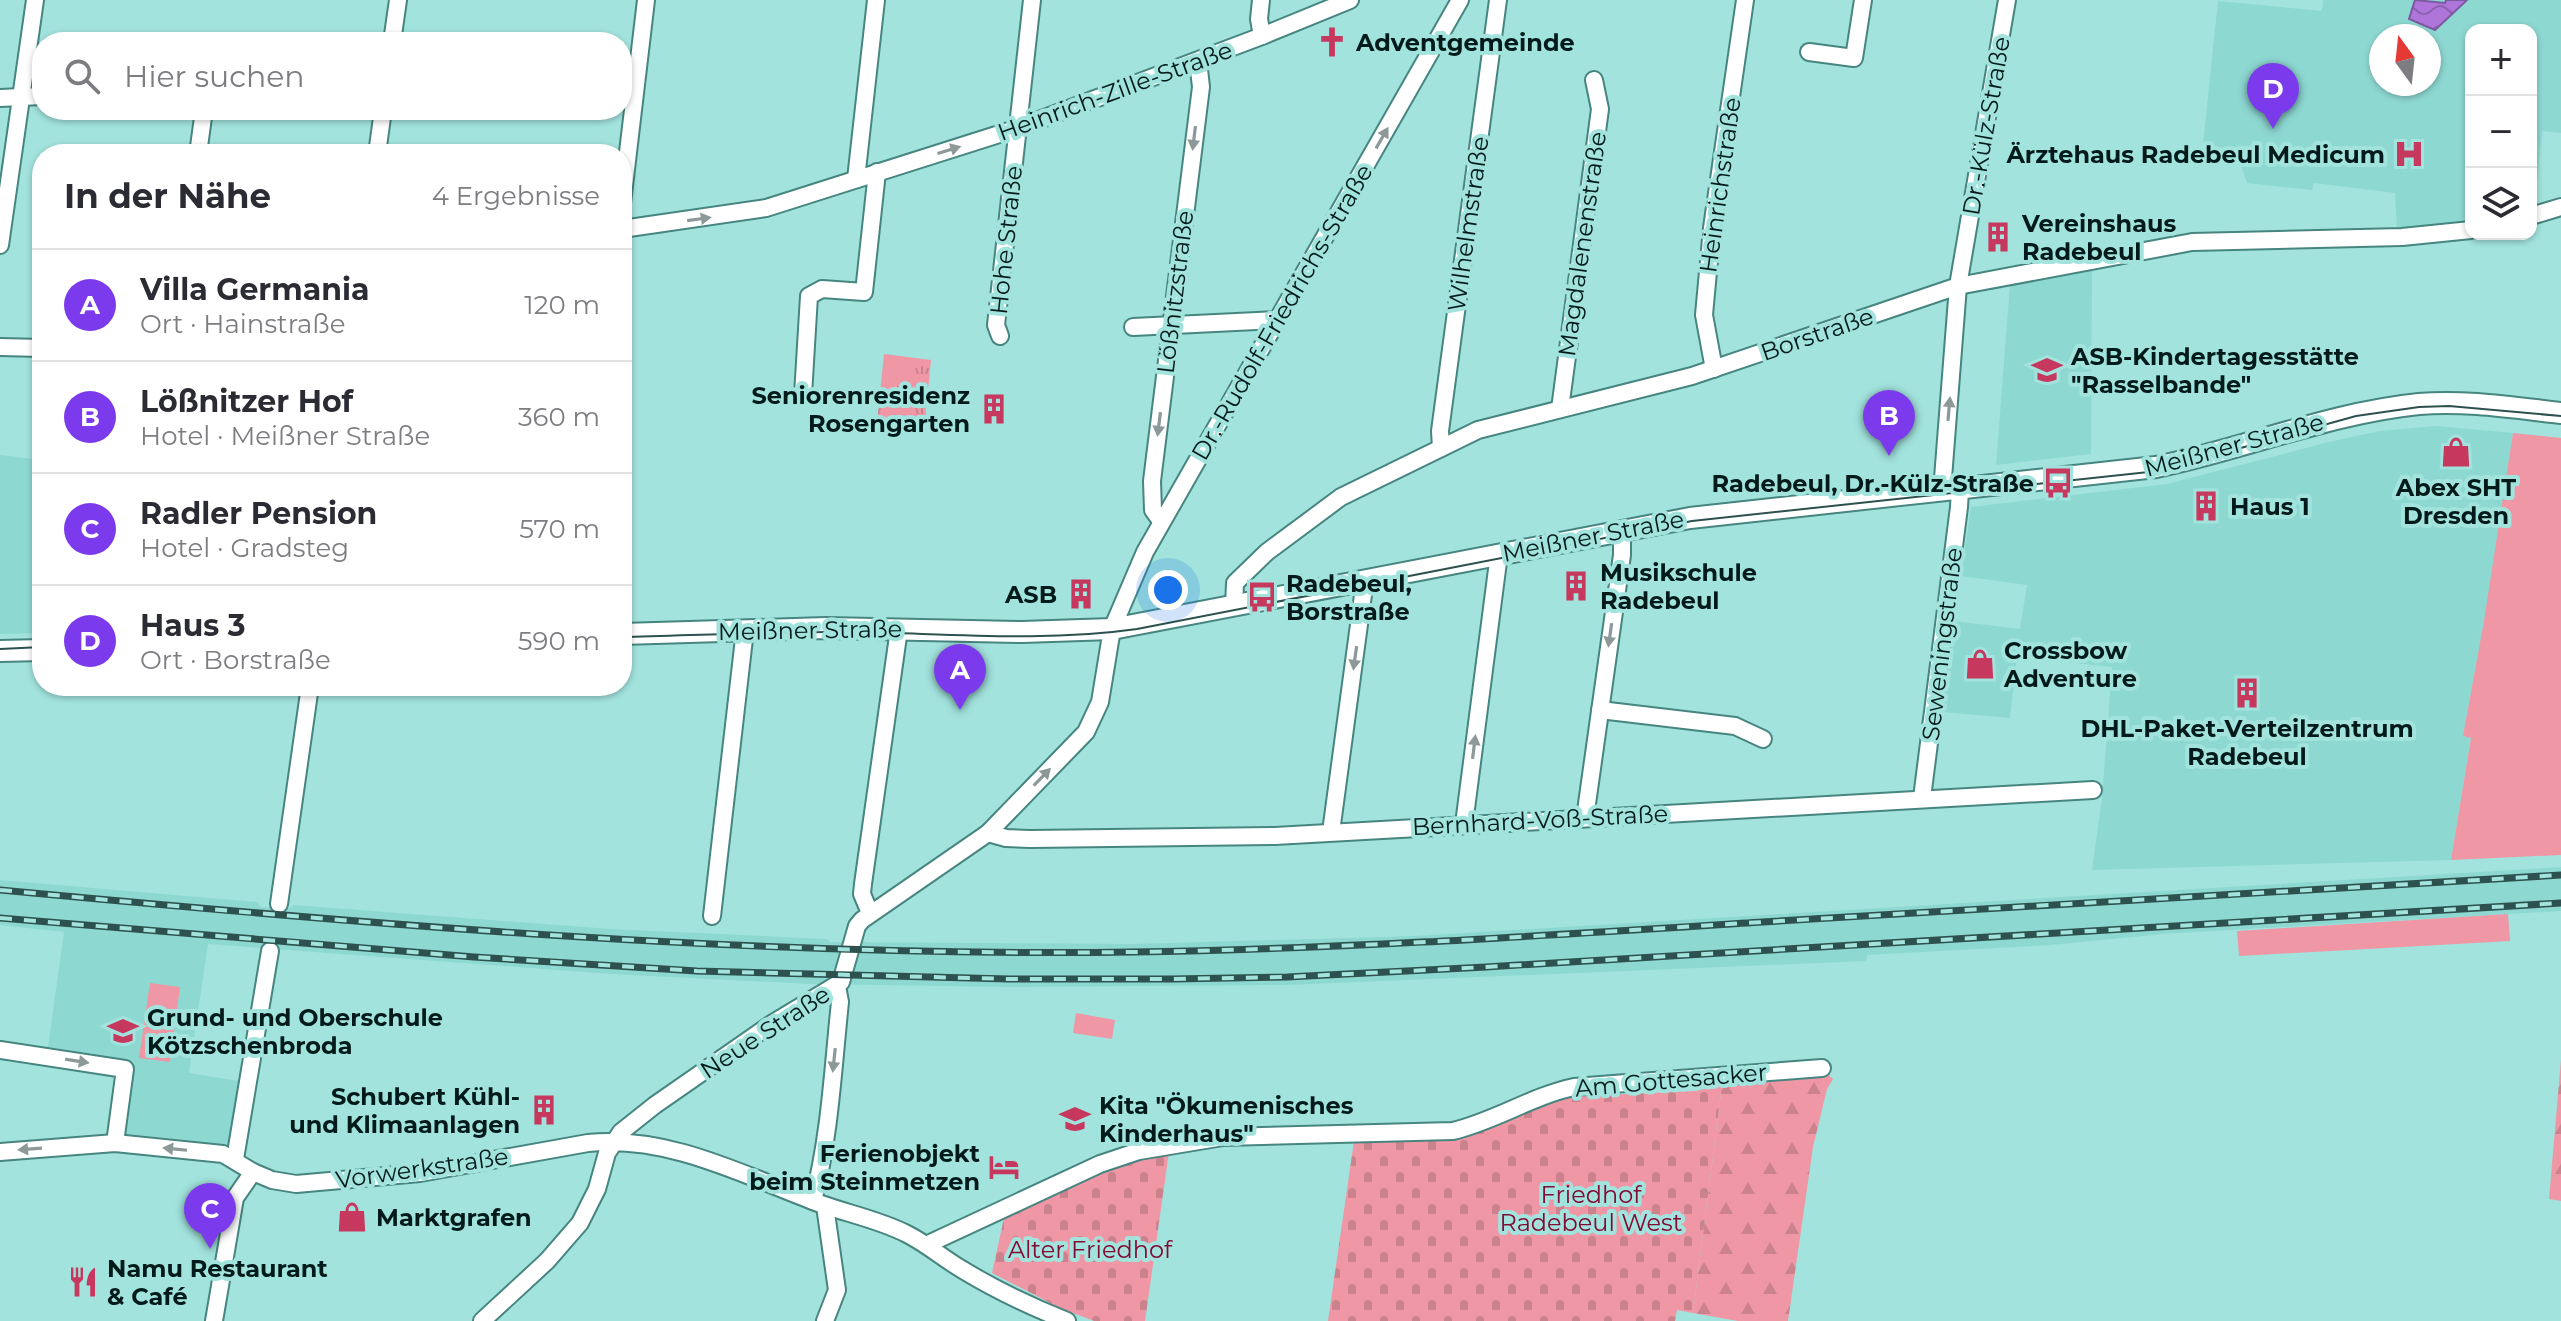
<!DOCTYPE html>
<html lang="de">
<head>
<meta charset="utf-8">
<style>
	:root { --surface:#fff; --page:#f2f2f3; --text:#2b2b33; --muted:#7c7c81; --line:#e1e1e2; --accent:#7c3aed }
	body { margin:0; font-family:Montserrat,sans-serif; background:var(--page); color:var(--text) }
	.controls { position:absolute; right:24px; top:24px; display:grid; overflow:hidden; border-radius:16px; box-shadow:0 2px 6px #0004 }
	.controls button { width:72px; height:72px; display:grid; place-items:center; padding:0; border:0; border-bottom:2px solid var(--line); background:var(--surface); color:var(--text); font:40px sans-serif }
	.compass { position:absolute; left:2369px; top:24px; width:72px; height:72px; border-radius:50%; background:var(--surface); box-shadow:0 2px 6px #0004; rotate:345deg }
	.you { position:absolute; left:1168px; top:590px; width:28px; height:28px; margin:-20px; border:6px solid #fff; border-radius:50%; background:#1a73e8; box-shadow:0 0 0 12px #1a73e833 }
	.badge { display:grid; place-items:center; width:52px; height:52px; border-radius:50%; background:var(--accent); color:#fff; font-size:26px; font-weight:700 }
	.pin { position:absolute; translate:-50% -66px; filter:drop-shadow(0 2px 4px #0008) }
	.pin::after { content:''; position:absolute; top:42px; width:28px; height:24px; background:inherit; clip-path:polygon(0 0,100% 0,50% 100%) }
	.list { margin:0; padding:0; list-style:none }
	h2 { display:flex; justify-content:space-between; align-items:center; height:104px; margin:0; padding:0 32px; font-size:34px }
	h2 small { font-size:26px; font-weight:400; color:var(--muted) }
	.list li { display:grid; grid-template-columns:52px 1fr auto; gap:24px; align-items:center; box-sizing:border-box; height:112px; padding:0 32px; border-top:2px solid var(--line) }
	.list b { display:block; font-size:30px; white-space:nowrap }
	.list p { margin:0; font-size:26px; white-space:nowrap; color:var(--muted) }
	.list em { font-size:26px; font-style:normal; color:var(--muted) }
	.icon { flex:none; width:44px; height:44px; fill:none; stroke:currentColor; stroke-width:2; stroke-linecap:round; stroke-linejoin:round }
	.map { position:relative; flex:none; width:2561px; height:1321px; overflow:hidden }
	.search { position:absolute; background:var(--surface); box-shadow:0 2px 6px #0004; left:32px; top:32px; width:600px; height:88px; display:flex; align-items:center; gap:20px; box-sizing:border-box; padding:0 28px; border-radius:32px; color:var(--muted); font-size:30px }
	.panel { position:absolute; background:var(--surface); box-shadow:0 2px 6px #0004; left:32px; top:144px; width:600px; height:552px; border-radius:32px }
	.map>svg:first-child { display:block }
	.built { fill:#8ed8d2; fill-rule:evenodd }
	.grass { fill:#ef97a5 }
	.forest { fill:url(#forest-firs) }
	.cemetery { fill:url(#cemetery-stones) }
	.park { fill:url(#park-tufts) }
	.water { fill:url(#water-waves); stroke:#7c5aa1; stroke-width:2 }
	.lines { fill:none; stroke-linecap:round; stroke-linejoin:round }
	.minor-casing { stroke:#468580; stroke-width:20 }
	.major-casing { stroke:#468580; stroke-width:24 }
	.minor { stroke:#fff; stroke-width:16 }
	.major { stroke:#fff; stroke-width:20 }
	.tram { stroke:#2d514e; stroke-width:2 }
	.rail-casing { stroke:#2d514e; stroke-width:7 }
	.rail { stroke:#a2e3dd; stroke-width:4; stroke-dasharray:12; stroke-linecap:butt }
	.oneway { fill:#8d9898 }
	.labels { text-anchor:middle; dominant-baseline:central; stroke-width:8; stroke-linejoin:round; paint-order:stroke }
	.poi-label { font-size:24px; font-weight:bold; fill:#021b1a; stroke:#a2e3dd; text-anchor:start }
	.street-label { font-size:24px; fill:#021b1a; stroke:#a2e3dd }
	.park-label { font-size:24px; fill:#820b34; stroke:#a2e3dd }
</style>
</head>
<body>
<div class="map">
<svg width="2561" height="1321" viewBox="0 0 2561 1321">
	<defs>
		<pattern id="forest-firs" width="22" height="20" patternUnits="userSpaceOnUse" patternTransform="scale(2)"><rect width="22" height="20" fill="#ef97a5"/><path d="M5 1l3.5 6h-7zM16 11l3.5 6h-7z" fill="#cb828d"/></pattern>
		<pattern id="cemetery-stones" width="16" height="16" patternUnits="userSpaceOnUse" patternTransform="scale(2)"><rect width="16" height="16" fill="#ef97a5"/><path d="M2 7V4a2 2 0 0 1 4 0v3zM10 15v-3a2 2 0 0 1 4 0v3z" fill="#cb828d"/></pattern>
		<pattern id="park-tufts" width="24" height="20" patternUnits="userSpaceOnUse" patternTransform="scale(2)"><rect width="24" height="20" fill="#ef97a5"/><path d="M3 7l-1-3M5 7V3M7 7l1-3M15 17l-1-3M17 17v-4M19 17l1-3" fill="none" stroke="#cb828d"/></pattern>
		<pattern id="water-waves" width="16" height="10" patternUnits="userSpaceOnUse" patternTransform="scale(2)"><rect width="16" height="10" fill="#b075db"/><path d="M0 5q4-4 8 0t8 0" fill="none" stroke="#8d5fb1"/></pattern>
	</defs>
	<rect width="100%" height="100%" fill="#a2e3dd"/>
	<g class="built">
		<path d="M2323,0H2561V133L2542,131L2535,206L2531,207V30H2471V223L2397,229L2395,193L2314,183L2312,190L2247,183L2239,159L2202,154L2218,1L2322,11ZM2381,36H2429V84H2381Z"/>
		<polygon points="2092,270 2091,454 1996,465 2010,285"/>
		<polygon points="2436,426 2513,433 2490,591 2463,736 2471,737 2451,860 2092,870 2102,798 2112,667 2017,657 2010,718 1943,712 1954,621 2020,629 2027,585 1961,576 1971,507 2167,484 2333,441 2380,431"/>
		<polygon points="0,455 42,460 42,633 0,634"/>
		<polygon points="2561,867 2561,911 2163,934 2051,945 1867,955 1866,961 1287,985 1010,987 811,984 611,974 208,944 189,1073 239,1081 229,1141 227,1144 126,1134 124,1130 134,1068 132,1063 126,1059 48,1047 64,932 0,925 0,880 257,902 261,907 288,909 294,905 610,929 827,939 830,942 1134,944 1415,936"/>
	</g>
	<g class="grass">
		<polygon points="2513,433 2561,438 2561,855 2451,860 2471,738 2463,736 2484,621"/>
		<polygon points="2508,914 2510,941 2239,956 2237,931"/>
		<polygon points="150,983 180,987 170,1062 139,1058"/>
		<polygon points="1076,1013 1115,1020 1112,1039 1073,1033"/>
	</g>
	<g class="forest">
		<polygon points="2561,1060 2561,1201 2549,1199"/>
		<polygon points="1825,1072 1833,1079 1827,1089 1813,1147 1788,1321 1738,1321 1693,1313 1722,1085"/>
	</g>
	<g class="cemetery">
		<polygon points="1722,1085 1693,1313 1677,1310 1675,1321 1328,1321 1354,1141 1465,1138 1560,1097 1695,1091"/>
		<path d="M1169,1152L1145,1321H1094L1060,1308L992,1273L1004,1218C1058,1192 1110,1166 1169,1152Z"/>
	</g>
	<polygon class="park" points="884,354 931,360 924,429 877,423"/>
	<polygon class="water" points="2415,0 2445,3 2446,0 2467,0 2435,30 2409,19"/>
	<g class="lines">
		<g class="minor-casing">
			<g id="minor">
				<polyline points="1261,0 1259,19 1262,36"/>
				<polyline points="392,42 398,0"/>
				<polyline points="1809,52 1854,58 1863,0"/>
				<polyline points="0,98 42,96"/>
				<polyline points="198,154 204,110"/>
				<polyline points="377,154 383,110"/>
				<polyline points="856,179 876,0"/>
				<polyline points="622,203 646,0"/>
				<polyline points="2531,216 2561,207"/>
				<polyline points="622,229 766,208 1018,128 1262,36 1350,0"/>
				<polyline points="0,245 35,0"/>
				<polyline points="1133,327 1278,320"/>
				<polyline points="1000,336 996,325 1032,0"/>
				<polyline points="0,347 42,348"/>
				<polyline points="1714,369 1704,315 1712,228 1745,0"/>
				<polyline points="803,395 809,296 822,289 864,292 877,172"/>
				<polyline points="1560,409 1600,109 1594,80"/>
				<polyline points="1441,448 1440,431 1498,0"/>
				<polyline points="1942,491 1958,286 2007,0"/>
				<polyline points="1161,521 1153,510 1152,481 1201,87 1198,61"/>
				<polyline points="1234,607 1235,583 1267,552 1341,497 1478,430 1692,376 1958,286 2192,242 2402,237 2471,230"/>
				<polyline points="1600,710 1735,726 1763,739"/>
				<polyline points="1922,798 1959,507 1960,489"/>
				<polyline points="1585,818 1622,555 1622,530"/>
				<polyline points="1464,824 1499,554"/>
				<polyline points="1331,832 1365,580"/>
				<polyline points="988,833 1006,838 1030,839 1275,836 2093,790"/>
				<polyline points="279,904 310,686"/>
				<polyline points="870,913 862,894 863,884 899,629"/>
				<polyline points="712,916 745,630"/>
				<polyline points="0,1050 125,1069 115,1143"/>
				<path d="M0,1152L115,1143L223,1154L253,1172L272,1180L296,1184L420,1173L588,1143C670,1135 745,1176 821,1204C849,1214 880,1220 907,1234C927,1244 944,1259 963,1270C996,1290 1032,1307 1067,1321"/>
				<polyline points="235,1159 270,951"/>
				<path d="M813,1201C830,1136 833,1068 840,1002L837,986"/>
				<polyline points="825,1206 837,1290 825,1321"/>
				<path d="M926,1245L1100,1164L1139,1151L1223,1137L1453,1131C1495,1121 1532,1096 1574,1087L1822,1068"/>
				<polyline points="214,1321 235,1198 253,1172"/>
				<polyline points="482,1321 547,1261 580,1223 597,1189 607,1153 621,1132 655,1105 773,1023 841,982 857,926 862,920 988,833 1086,732 1100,702 1112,629 1145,552 1460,0"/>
			</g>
		</g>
		<g class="major-casing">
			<g id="major">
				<path d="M622,634L826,628L1022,632L1112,629L1690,518L2156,467C2244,449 2329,413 2419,404C2466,400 2515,408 2561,413"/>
				<polyline points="0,651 42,650"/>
			</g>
		</g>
		<use href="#minor" class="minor"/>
		<use href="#major" class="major"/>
		<g class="tram">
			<path d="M622,637C702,635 782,631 861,632C953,634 1046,642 1137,629L1692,521L2158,471L2356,416L2419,407L2449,406L2561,416"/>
			<polyline points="0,649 42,647"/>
		</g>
		<g class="rail-casing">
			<g id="rail">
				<path d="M0,890C376,925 754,957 1132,952C1343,949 1553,935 1763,922C2029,906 2295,891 2561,875"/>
				<polyline points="0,918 474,957 697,971 1009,979 1173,979 1287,977 1486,967 2561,903"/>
			</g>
		</g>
		<use href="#rail" class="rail"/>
	</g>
	<defs><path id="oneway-solid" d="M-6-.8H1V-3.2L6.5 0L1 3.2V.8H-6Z" transform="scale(2)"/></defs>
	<g class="oneway">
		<use href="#oneway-solid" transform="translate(1194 138) rotate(97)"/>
		<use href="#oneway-solid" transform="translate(1382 138) rotate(-60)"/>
		<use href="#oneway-solid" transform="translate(949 150) rotate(-17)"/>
		<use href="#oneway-solid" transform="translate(699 219) rotate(-8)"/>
		<use href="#oneway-solid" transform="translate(1949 409) rotate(-85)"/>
		<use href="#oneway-solid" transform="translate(1159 424) rotate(97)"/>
		<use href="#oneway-solid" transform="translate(1610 635) rotate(98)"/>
		<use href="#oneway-solid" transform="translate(1355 658) rotate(98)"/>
		<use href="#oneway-solid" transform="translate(1474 747) rotate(-83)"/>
		<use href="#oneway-solid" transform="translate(1042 777) rotate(-46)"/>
		<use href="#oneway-solid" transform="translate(834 1060) rotate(96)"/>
		<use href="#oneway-solid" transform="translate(77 1061) rotate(9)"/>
		<use href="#oneway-solid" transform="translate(30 1149) rotate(176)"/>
		<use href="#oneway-solid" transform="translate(175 1149) rotate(-174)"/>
	</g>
	<defs>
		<g id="church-bare" transform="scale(2.4)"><path d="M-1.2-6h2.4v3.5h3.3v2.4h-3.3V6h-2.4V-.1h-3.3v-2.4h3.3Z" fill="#c7385f" stroke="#a2e3dd" stroke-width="2.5" paint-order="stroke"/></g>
		<g id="hospital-bare" transform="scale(2.4)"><path d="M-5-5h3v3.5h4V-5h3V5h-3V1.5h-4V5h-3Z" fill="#c7385f" stroke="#a2e3dd" stroke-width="2.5" paint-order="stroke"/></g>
		<g id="building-bare" transform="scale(2.4)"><path d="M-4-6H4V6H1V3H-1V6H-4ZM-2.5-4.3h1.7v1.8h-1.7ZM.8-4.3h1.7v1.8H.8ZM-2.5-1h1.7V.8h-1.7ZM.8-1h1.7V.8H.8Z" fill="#c7385f" stroke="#a2e3dd" stroke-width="2.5" paint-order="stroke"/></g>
		<g id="school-bare" transform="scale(2.4)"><path d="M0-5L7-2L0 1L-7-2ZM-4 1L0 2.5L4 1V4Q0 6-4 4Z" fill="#c7385f" stroke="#a2e3dd" stroke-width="2.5" paint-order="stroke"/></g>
		<g id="shop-bare" transform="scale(2.4)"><path d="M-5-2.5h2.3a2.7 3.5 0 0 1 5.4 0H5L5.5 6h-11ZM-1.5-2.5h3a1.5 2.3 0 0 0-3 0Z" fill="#c7385f" stroke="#a2e3dd" stroke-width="2.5" paint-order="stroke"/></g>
		<g id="bus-bare" transform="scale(2.4)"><path d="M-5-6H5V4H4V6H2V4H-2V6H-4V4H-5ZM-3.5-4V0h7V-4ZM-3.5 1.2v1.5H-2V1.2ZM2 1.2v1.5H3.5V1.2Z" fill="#c7385f" stroke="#a2e3dd" stroke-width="2.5" paint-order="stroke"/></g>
		<g id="hotel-bare" transform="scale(2.4)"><path d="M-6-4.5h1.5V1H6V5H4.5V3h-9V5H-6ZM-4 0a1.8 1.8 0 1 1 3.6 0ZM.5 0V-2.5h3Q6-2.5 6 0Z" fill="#c7385f" stroke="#a2e3dd" stroke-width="2.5" paint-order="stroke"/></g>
		<g id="restaurant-bare" transform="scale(2.4)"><path d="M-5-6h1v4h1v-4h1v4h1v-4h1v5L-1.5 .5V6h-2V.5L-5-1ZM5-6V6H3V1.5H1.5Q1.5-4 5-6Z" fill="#c7385f" stroke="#a2e3dd" stroke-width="2.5" paint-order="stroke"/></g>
	</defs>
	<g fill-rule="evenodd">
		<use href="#church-bare" x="1332" y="42"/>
		<use href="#hospital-bare" x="2409" y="154"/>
		<use href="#building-bare" x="1998" y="237"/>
		<use href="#school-bare" x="2047" y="370"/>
		<use href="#building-bare" x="994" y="409"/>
		<use href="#shop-bare" x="2456" y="452"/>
		<use href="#bus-bare" x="2058" y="483"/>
		<use href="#building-bare" x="2206" y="506"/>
		<use href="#building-bare" x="1576" y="586"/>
		<use href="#building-bare" x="1081" y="594"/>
		<use href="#bus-bare" x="1262" y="597"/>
		<use href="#shop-bare" x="1980" y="664"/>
		<use href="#building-bare" x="2247" y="693"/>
		<use href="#school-bare" x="123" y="1031"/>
		<use href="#building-bare" x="544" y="1110"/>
		<use href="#school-bare" x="1075" y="1119"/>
		<use href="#hotel-bare" x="1004" y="1167"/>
		<use href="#shop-bare" x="352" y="1217"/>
		<use href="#restaurant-bare" x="83" y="1282"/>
	</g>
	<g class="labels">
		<g class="poi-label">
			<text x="1356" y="42">Adventgemeinde</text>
			<text x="2385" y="154" text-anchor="end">Ärztehaus Radebeul Medicum</text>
			<text x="2022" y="223">Vereinshaus<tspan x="2022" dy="28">Radebeul</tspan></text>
			<text x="2071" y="356">ASB-Kindertagesstätte<tspan x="2071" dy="28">"Rasselbande"</tspan></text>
			<text x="970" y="395" text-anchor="end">Seniorenresidenz<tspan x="970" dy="28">Rosengarten</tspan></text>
			<text x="2034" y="483" text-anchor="end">Radebeul, Dr.-Külz-Straße</text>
			<text x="2456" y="487" text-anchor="middle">Abex SHT<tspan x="2456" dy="28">Dresden</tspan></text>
			<text x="2230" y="506">Haus 1</text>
			<text x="1600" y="572">Musikschule<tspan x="1600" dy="28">Radebeul</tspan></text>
			<text x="1286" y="583">Radebeul,<tspan x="1286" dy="28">Borstraße</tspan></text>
			<text x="1057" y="594" text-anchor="end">ASB</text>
			<text x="2004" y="650">Crossbow<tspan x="2004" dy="28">Adventure</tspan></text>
			<text x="2247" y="728" text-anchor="middle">DHL-Paket-Verteilzentrum<tspan x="2247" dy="28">Radebeul</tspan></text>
			<text x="147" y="1017">Grund- und Oberschule<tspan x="147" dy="28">Kötzschenbroda</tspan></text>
			<text x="520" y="1096" text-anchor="end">Schubert Kühl-<tspan x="520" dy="28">und Klimaanlagen</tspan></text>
			<text x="1099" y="1105">Kita "Ökumenisches<tspan x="1099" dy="28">Kinderhaus"</tspan></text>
			<text x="980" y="1153" text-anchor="end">Ferienobjekt<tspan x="980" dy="28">beim Steinmetzen</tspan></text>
			<text x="376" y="1217">Marktgrafen</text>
			<text x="107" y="1268">Namu Restaurant<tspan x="107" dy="28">&amp; Café</tspan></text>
		</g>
		<g class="street-label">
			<text transform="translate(1115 91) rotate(-20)">Heinrich-Zille-Straße</text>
			<text transform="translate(1986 126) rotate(-80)">Dr.-Külz-Straße</text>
			<text transform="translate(1720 185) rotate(-82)">Heinrichstraße</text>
			<text transform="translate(1468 224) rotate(-82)">Wilhelmstraße</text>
			<text transform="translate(1006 240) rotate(-84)">Hohe Straße</text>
			<text transform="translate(1582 244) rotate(-82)">Magdalenenstraße</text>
			<text transform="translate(1175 292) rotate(-83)">Lößnitzstraße</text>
			<text transform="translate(1282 312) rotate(-60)">Dr.-Rudolf-Friedrichs-Straße</text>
			<text transform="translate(1817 334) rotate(-19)">Borstraße</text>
			<text transform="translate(2234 445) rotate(-15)">Meißner Straße</text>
			<text transform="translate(1593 536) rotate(-11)">Meißner Straße</text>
			<text transform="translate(810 630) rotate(-1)">Meißner Straße</text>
			<text transform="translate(1942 644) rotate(-83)">Seweningstraße</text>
			<text transform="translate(1540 820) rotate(-3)">Bernhard-Voß-Straße</text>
			<text transform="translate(765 1032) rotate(-33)">Neue Straße</text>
			<text transform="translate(1671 1080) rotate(-5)">Am Gottesacker</text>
			<text transform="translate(422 1168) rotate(-8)">Vorwerkstraße</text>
		</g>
		<g class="park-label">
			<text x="1591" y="1194">Friedhof<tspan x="1591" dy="28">Radebeul West</tspan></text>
			<text x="1090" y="1249">Alter Friedhof</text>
		</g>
	</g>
</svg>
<div class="controls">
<button>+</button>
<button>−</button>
<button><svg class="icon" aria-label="layers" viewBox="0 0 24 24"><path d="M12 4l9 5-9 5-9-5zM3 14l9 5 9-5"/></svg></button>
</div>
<svg class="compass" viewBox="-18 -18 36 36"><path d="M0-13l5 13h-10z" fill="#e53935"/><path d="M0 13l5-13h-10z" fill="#7c7c81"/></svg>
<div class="you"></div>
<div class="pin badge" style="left:960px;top:710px">A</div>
<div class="pin badge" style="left:1889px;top:456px">B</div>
<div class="pin badge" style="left:210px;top:1249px">C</div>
<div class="pin badge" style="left:2273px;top:129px">D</div>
<div class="search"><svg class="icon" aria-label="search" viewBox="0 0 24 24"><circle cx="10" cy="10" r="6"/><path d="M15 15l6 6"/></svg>Hier suchen</div>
<section class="panel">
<h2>In der Nähe<small>4 Ergebnisse</small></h2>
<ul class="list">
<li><span class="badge">A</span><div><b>Villa Germania</b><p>Ort · Hainstraße</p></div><em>120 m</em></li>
<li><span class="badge">B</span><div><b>Lößnitzer Hof</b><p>Hotel · Meißner Straße</p></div><em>360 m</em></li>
<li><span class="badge">C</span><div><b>Radler Pension</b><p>Hotel · Gradsteg</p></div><em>570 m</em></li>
<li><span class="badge">D</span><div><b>Haus 3</b><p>Ort · Borstraße</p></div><em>590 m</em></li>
</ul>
</section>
</div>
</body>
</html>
